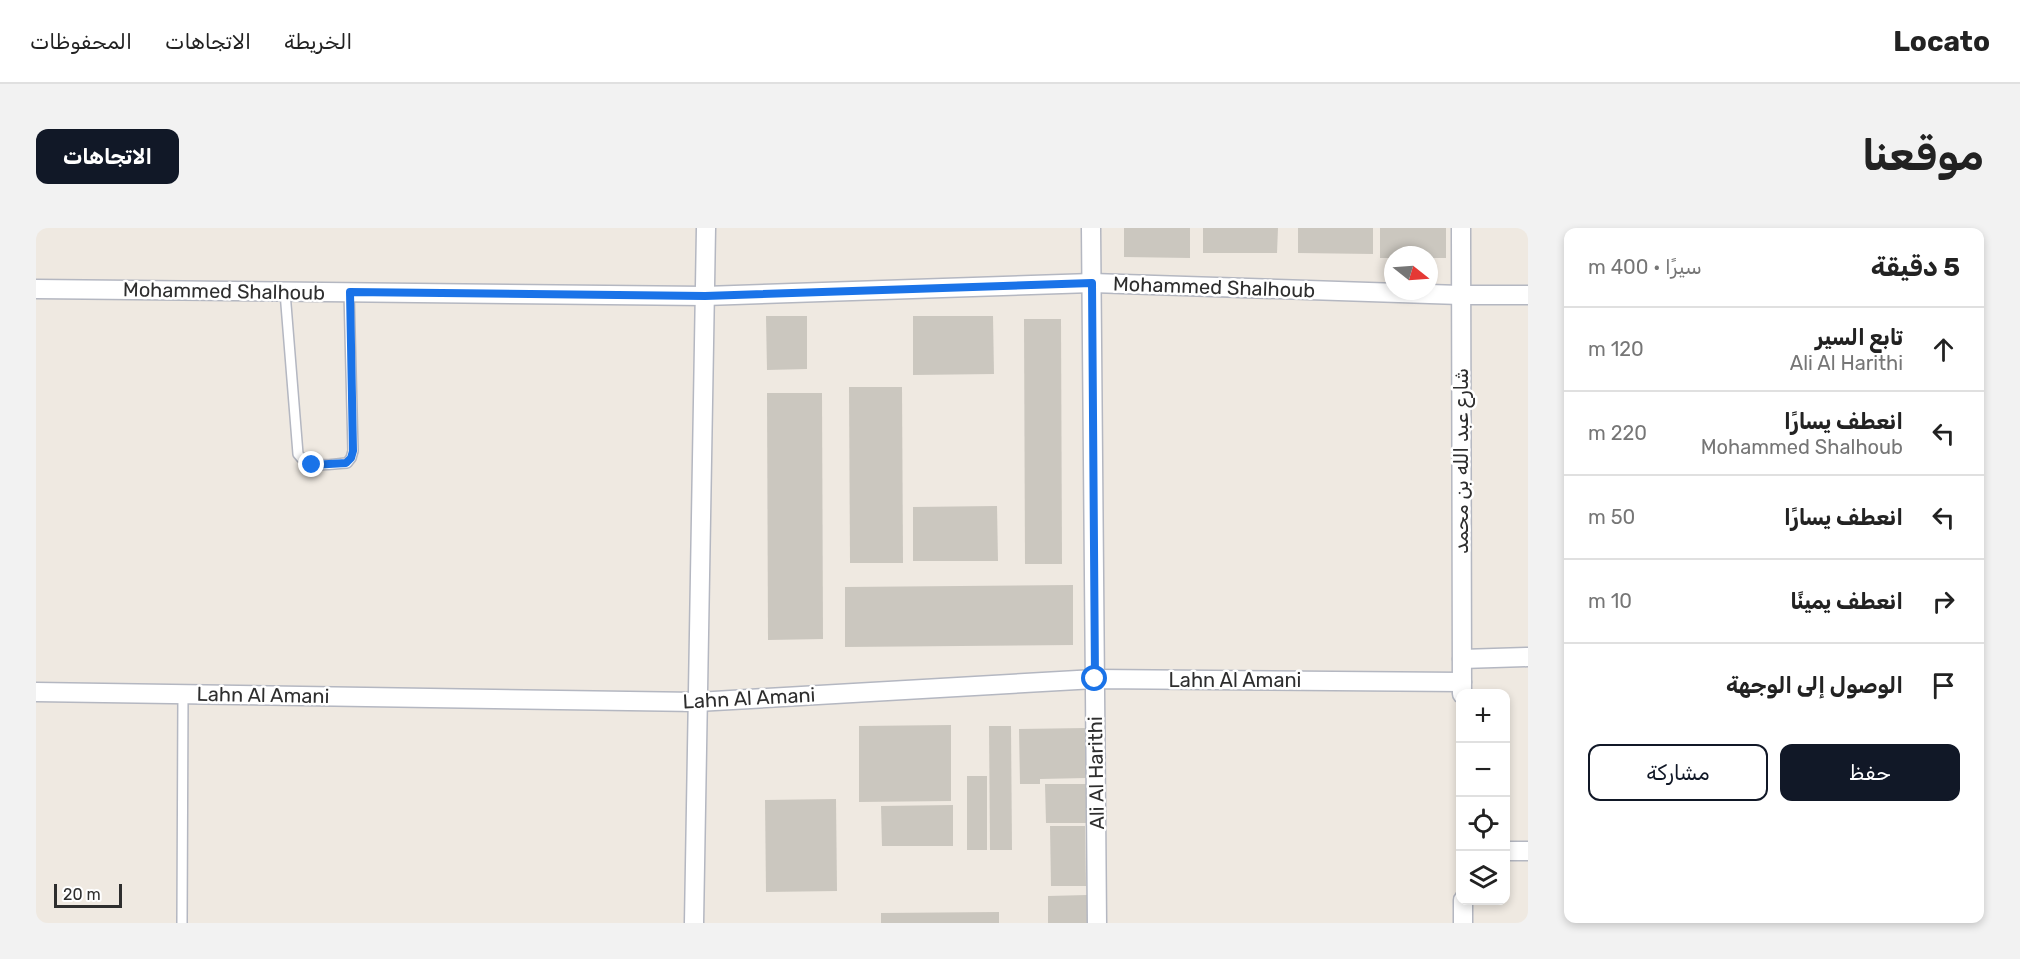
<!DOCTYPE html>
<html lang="ar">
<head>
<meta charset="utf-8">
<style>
	:root { --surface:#fff; --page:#f2f2f2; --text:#222; --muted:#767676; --line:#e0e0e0; --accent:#111827 }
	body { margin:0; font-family:Rubik,"Noto Naskh Arabic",sans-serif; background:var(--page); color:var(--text); direction:rtl }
	.controls { position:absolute; right:18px; bottom:18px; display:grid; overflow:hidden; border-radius:12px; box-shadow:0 3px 9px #0003 }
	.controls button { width:54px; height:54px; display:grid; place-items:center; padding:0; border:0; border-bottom:2px solid var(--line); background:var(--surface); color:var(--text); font:30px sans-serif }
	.compass { position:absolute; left:1348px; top:18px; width:54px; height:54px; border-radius:50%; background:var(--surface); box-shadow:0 3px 9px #0003; rotate:107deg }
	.scale { position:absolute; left:18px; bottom:15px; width:68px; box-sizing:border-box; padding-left:6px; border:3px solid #2e2e2e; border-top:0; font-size:16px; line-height:21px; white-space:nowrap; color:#2e2e2e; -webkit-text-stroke:4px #fff; paint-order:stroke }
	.stop { position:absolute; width:18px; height:18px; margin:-14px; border:4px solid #1a73e8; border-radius:50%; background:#fff }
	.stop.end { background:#1a73e8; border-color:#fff; box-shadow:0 2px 6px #0008 }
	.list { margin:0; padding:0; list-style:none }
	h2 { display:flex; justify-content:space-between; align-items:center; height:78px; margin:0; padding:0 24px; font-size:26px }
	h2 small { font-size:20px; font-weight:400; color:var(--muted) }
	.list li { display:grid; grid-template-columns:39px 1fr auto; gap:18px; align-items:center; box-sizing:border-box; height:84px; padding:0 24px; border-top:2px solid var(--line) }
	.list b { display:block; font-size:22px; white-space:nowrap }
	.list p { margin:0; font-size:20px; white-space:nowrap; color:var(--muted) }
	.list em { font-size:20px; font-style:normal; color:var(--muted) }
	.actions { display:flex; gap:12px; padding:18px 24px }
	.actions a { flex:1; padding:14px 0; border:2px solid var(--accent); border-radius:12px; text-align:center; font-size:21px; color:var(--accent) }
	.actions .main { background:var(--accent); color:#fff }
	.icon { flex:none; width:33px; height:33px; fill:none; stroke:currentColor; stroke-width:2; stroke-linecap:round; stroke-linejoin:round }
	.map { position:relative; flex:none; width:1492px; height:695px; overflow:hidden; direction:ltr; border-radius:12px }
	header { display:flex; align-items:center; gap:36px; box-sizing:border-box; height:84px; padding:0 30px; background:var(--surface); border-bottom:2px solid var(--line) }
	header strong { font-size:28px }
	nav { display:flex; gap:33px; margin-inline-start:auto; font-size:21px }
	.intro { display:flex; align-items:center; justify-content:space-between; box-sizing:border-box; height:144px; padding:0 36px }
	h1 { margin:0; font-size:42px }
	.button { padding:15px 27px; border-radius:12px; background:var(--accent); color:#fff; font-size:21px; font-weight:700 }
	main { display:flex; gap:36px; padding:0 36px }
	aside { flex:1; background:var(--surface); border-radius:12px; box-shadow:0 3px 9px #0003 }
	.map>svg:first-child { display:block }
	.building { fill:#cbc7bf }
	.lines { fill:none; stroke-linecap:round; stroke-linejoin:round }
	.lane-casing { stroke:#b4b7c1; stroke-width:12 }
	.street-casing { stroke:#b4b7c1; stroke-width:21 }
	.lane { stroke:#fff; stroke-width:9 }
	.street { stroke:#fff; stroke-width:18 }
	.route { stroke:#1a73e8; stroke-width:8 }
	.labels { text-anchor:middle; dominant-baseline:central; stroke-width:5; stroke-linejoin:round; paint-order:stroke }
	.street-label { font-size:20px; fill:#2e2e2e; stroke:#fff }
</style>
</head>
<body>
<header>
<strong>Locato</strong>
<nav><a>الخريطة</a><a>الاتجاهات</a><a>المحفوظات</a></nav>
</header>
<div class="intro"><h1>موقعنا</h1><a class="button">الاتجاهات</a></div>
<main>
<aside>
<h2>5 دقيقة<small>سيرًا · 400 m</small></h2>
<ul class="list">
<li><svg class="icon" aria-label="ahead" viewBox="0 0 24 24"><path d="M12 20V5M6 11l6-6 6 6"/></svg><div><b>تابع السير</b><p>Ali Al Harithi</p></div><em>120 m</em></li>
<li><svg class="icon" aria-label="left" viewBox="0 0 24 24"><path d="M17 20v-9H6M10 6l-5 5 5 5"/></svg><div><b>انعطف يسارًا</b><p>Mohammed Shalhoub</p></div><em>220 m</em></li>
<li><svg class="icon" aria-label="left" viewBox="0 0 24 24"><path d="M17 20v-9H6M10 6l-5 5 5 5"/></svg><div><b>انعطف يسارًا</b></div><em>50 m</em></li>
<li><svg class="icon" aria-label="right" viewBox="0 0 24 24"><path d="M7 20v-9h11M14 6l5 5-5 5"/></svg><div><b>انعطف يمينًا</b></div><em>10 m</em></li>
<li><svg class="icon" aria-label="arrive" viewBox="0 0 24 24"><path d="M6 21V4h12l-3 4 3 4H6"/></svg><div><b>الوصول إلى الوجهة</b></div></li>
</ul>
<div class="actions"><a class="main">حفظ</a><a>مشاركة</a></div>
</aside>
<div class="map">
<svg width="1492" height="695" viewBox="0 0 1492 695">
	<rect width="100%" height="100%" fill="#efe9e1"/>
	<g class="building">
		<polygon points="1088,0 1154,0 1154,30 1088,29"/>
		<polygon points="1167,0 1242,0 1241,25 1167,25"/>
		<polygon points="1262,0 1337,0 1337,26 1262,25"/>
		<polygon points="1344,0 1410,0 1410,30 1393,30 1393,27 1357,27 1357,30 1344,30"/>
		<polygon points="730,88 771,88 771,141 731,142"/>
		<polygon points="877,88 957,88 958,146 877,147"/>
		<polygon points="988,91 1025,91 1026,336 989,336"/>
		<polygon points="813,159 866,159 867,335 814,335"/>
		<polygon points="731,165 786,165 787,411 732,412"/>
		<polygon points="961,278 962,333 877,333 877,279"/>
		<polygon points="1037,357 1037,417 809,419 809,359"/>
		<polygon points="915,497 915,573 823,574 823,498"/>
		<polygon points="953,498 975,498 976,622 954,622"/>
		<polygon points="1050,500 1050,550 1004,551 1004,556 984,556 983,501"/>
		<rect x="931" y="548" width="20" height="74"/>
		<polygon points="1009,556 1050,556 1050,595 1010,595"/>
		<polygon points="800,571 801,663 730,664 729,572"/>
		<polygon points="917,577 917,618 846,618 845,578"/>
		<polygon points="1014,598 1049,598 1050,658 1015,658"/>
		<polygon points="1051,667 1051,695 1012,695 1012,668"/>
		<polygon points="963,684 963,695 845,695 845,685"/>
	</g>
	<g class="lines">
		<g class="lane-casing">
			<g id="lane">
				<path d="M249,64L262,226C273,242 293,236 311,235L315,230L317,223L313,64"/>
				<polyline points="146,695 147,466"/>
			</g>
		</g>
		<g class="street-casing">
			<g id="street">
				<polyline points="1055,0 1061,695"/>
				<polyline points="1425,0 1426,466"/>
				<polyline points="0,61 669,68 1056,55 1424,67 1492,67"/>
				<polyline points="1426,431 1492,429"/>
				<polyline points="0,464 661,474 1059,451 1426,454"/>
				<polyline points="1470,623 1492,623"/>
				<polyline points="1427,672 1427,695"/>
				<polyline points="658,695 670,0"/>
			</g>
		</g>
		<use href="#lane" class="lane"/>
		<use href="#street" class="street"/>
	</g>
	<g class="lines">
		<polyline class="route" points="276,237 310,235 315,230 317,223 314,64 669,68 1056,55 1059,451"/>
	</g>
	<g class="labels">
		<g class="street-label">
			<text transform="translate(1178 59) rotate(2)">Mohammed Shalhoub</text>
			<text transform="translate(188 63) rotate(1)">Mohammed Shalhoub</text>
			<text transform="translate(1425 233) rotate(-90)">شارع عبد الله بن محمد</text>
			<text x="1199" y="452">Lahn Al Amani</text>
			<text transform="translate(227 467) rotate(1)">Lahn Al Amani</text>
			<text transform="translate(713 470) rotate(-3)">Lahn Al Amani</text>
			<text transform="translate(1060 545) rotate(-91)">Ali Al Harithi</text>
		</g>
	</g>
</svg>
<div class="controls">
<button>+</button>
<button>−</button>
<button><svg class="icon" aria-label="locate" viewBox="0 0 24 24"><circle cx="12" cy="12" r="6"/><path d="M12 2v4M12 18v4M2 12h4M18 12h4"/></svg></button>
<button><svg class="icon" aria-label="layers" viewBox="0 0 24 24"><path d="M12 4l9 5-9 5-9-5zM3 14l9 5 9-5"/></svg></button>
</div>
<svg class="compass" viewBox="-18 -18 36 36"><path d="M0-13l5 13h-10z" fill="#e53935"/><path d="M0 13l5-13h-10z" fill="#767676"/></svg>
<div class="scale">20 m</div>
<div class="stop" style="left:1059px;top:451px"></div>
<div class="stop end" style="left:276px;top:237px"></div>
</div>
</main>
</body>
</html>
